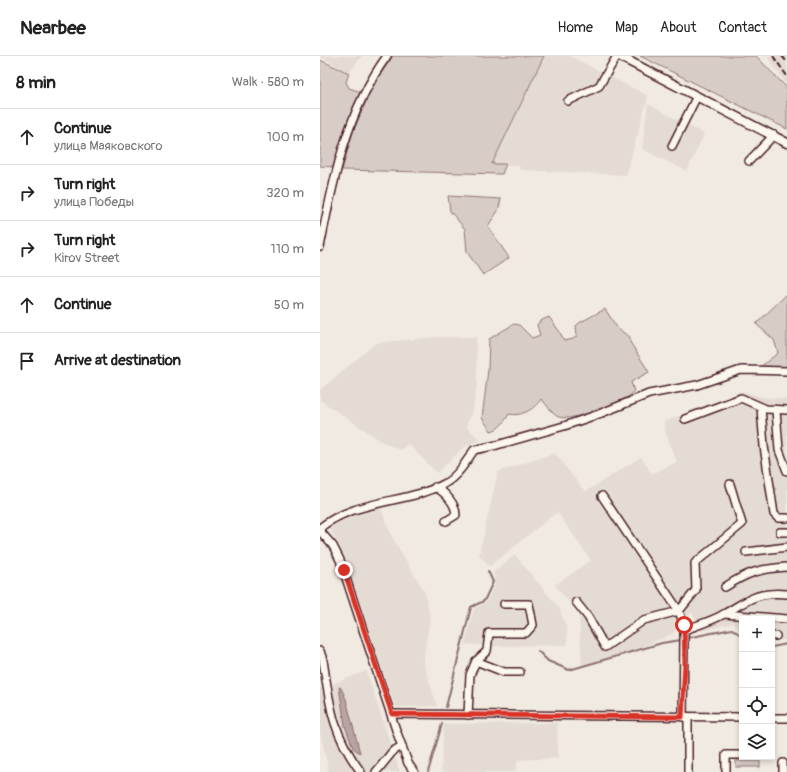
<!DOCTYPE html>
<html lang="en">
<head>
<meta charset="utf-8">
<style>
	:root { --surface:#fff; --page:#f2f2f2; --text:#222; --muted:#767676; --line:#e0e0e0 }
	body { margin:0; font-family:Pangolin,sans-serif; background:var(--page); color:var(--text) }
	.controls { position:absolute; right:12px; bottom:12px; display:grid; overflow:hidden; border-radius:0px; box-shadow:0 2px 6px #0003 }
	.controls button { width:36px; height:36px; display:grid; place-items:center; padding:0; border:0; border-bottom:1px solid var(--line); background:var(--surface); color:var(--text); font:20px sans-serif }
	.stop { position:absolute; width:12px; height:12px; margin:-9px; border:3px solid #d93025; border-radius:50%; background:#fff }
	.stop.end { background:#d93025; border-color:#fff; box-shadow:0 1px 4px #0008 }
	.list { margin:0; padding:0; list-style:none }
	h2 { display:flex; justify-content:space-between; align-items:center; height:52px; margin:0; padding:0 16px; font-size:17px }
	h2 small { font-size:13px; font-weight:400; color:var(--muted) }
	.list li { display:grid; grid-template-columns:26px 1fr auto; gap:12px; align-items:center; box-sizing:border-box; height:56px; padding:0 16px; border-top:1px solid var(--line) }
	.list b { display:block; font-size:15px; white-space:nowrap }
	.list p { margin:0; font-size:13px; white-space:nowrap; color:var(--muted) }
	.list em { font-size:13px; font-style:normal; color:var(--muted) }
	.icon { flex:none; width:22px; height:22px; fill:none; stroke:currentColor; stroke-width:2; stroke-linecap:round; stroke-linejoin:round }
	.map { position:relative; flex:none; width:467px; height:716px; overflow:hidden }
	header { display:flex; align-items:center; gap:24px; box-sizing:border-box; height:56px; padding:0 20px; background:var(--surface); border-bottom:1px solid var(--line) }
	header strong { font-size:19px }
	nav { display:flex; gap:22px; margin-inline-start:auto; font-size:14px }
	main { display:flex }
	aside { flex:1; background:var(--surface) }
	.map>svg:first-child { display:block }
	.built { fill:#e4dbd2 }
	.green { fill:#d8ccc6; stroke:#917678 }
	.water { fill:#b8a4a2; stroke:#8c6f72 }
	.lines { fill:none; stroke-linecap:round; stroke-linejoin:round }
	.stream { stroke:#8c6f72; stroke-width:2 }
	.minor-casing { stroke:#4a1f2b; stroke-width:10 }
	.major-casing { stroke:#4a1f2b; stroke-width:11 }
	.minor { stroke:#fbf7ec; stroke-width:7 }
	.major { stroke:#fbf7ec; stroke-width:8 }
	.rail { stroke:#4a1f2b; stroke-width:2; stroke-dasharray:6 3; stroke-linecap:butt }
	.route { stroke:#d93025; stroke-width:5 }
</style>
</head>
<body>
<header>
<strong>Nearbee</strong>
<nav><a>Home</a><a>Map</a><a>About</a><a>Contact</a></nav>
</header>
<main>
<aside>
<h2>8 min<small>Walk · 580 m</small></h2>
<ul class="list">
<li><svg class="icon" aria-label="ahead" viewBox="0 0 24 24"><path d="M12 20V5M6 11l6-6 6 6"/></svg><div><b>Continue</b><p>улица Маяковского</p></div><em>100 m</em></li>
<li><svg class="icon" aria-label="right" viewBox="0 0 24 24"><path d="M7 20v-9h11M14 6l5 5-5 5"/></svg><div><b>Turn right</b><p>улица Победы</p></div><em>320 m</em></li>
<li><svg class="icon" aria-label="right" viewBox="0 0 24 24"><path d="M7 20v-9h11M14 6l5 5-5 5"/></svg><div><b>Turn right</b><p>Kirov Street</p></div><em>110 m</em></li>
<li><svg class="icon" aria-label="ahead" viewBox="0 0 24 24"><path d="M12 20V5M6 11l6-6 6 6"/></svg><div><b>Continue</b></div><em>50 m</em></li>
<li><svg class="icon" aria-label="arrive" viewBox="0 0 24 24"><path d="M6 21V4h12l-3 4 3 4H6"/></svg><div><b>Arrive at destination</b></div></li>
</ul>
</aside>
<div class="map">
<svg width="467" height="716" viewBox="0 0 467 716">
	<rect width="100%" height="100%" fill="#f0eae0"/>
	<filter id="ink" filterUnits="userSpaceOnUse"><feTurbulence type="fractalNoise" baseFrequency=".025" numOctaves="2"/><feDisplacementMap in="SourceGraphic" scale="8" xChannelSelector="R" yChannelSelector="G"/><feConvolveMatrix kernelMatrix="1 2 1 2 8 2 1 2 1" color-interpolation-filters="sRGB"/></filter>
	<g filter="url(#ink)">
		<g class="built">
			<polygon points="0,0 42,0 29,17"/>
			<polygon points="224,0 250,0 328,40 306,119 200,114 199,109 172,108"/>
			<polygon points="447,0 467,0 467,29 457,15"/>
			<polygon points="328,48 384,78 367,115 322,93"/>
			<polygon points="115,281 156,281 157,328 153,353 146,370 160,384 145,390 117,417 88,388 80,394 61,385 0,344 0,334 56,287"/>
			<polygon points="422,335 442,341 467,343 467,584 452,585 452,563 422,563 422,576 413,567 381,575 372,556 352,578 313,595 262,611 259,558 235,529 271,504 237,456 170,510 159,499 178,416 235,397 265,436 321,401 332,418 357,406 346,378 344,366"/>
			<polygon points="60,451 73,483 105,537 110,561 103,605 117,650 75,651 24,499 8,469"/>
			<polygon points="195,499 239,552 247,573 247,589 171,590 145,588 154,553 166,547 175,529 174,516"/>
			<polygon points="46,615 80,716 9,716 0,676 0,633"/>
			<polygon points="237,667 238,702 198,704 195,716 121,716 124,668"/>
		</g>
		<g class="green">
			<polygon points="73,0 224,0 172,108 186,108 182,118 22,114 33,76 53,29"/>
			<polygon points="320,0 436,0 467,32 467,73"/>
			<polygon points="0,4 29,17 26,26 29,32 41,36 25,73 13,111 0,110"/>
			<polygon points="128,140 181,143 178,155 168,170 189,202 163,219 147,196 145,173 130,155"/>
			<polygon points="467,238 467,314 440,311 458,297 454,284 436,268"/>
			<path d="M285,253L298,273L310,281V286L329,316L311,326L314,335L311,339C298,347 253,366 239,361C232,359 227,348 221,343C215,353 201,361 189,358C184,366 180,373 171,375L162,362L168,314L169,283L194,268L199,269L212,282L220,279L217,269L220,265L229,261L240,276L244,285L253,283L257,280L256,270L259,267Z"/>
			<rect x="416" y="705" width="24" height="6"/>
		</g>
		<polygon class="water" points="19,631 21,632 26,643 40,697 33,692 25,670"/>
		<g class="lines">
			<g class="stream">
				<polyline points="367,582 412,573 422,580"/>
				<polyline points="452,591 467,588"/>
				<polyline points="218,595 228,605 249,614 342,587 361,584"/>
				<polyline points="126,651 151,551 164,545 173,526 168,515"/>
				<polyline points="108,716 122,668"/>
			</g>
			<g class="minor-casing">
				<g id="minor">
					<polyline points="248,45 279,30 297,0"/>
					<polyline points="352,90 377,40"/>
					<polyline points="429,105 454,79"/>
					<path d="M0,191C13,125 26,56 67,0"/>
					<polyline points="441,352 444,390 454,458 458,462 467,462"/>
					<polyline points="456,354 459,394 467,415"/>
					<polyline points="365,363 421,342 446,353 467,354"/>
					<path d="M115,431C125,436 136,448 136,459L126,465"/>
					<path d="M0,472C33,444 88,447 124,428C137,421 146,406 154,394L177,389L244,370L279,358L329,338L377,329L421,314L467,315"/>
					<polyline points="0,475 13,490 20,504 76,674 88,707 94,716"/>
					<polyline points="460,476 467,476"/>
					<polyline points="426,496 467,491"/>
					<path d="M405,531C428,516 439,513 467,511"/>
					<polyline points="256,546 268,561 285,591 324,564 359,555 282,440"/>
					<polyline points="404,558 467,563"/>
					<path d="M364,574C378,569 392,565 404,558C428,544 438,535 467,538"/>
					<polyline points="452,580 456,580"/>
					<path d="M0,595L3,604C10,651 12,677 41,716"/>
					<polyline points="156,605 184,616 200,616"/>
					<polyline points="72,658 422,661"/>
					<polyline points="148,659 150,619 156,605 167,595 169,577 206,577 213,569 209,548 184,548"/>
					<polyline points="363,661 364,581 364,569 359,555 376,534 375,507 422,468 410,428"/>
					<polyline points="368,661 368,716"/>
					<polyline points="452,662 467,662"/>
					<polyline points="463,707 463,716"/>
					<polyline points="56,716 73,695 82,690"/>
					<polyline points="406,716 406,699 422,699"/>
				</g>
			</g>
			<g class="major-casing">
				<polyline id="major" points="299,0 467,87"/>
			</g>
			<use href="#minor" class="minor"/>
			<use href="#major" class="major"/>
			<g class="rail">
				<polyline points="453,0 467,20"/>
				<polyline points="462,0 467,6"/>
			</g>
		</g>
	</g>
	<g class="lines" filter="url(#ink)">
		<polyline class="route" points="24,514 72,658 362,661 365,608 364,569"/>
	</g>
</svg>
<div class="controls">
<button>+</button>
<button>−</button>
<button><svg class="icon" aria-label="locate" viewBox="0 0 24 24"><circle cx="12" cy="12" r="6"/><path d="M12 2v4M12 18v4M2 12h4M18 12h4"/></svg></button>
<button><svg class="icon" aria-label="layers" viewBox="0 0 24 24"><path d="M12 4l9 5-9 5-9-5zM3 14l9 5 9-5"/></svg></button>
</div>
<div class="stop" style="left:364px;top:569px"></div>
<div class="stop end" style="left:24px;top:514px"></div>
</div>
</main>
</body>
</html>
